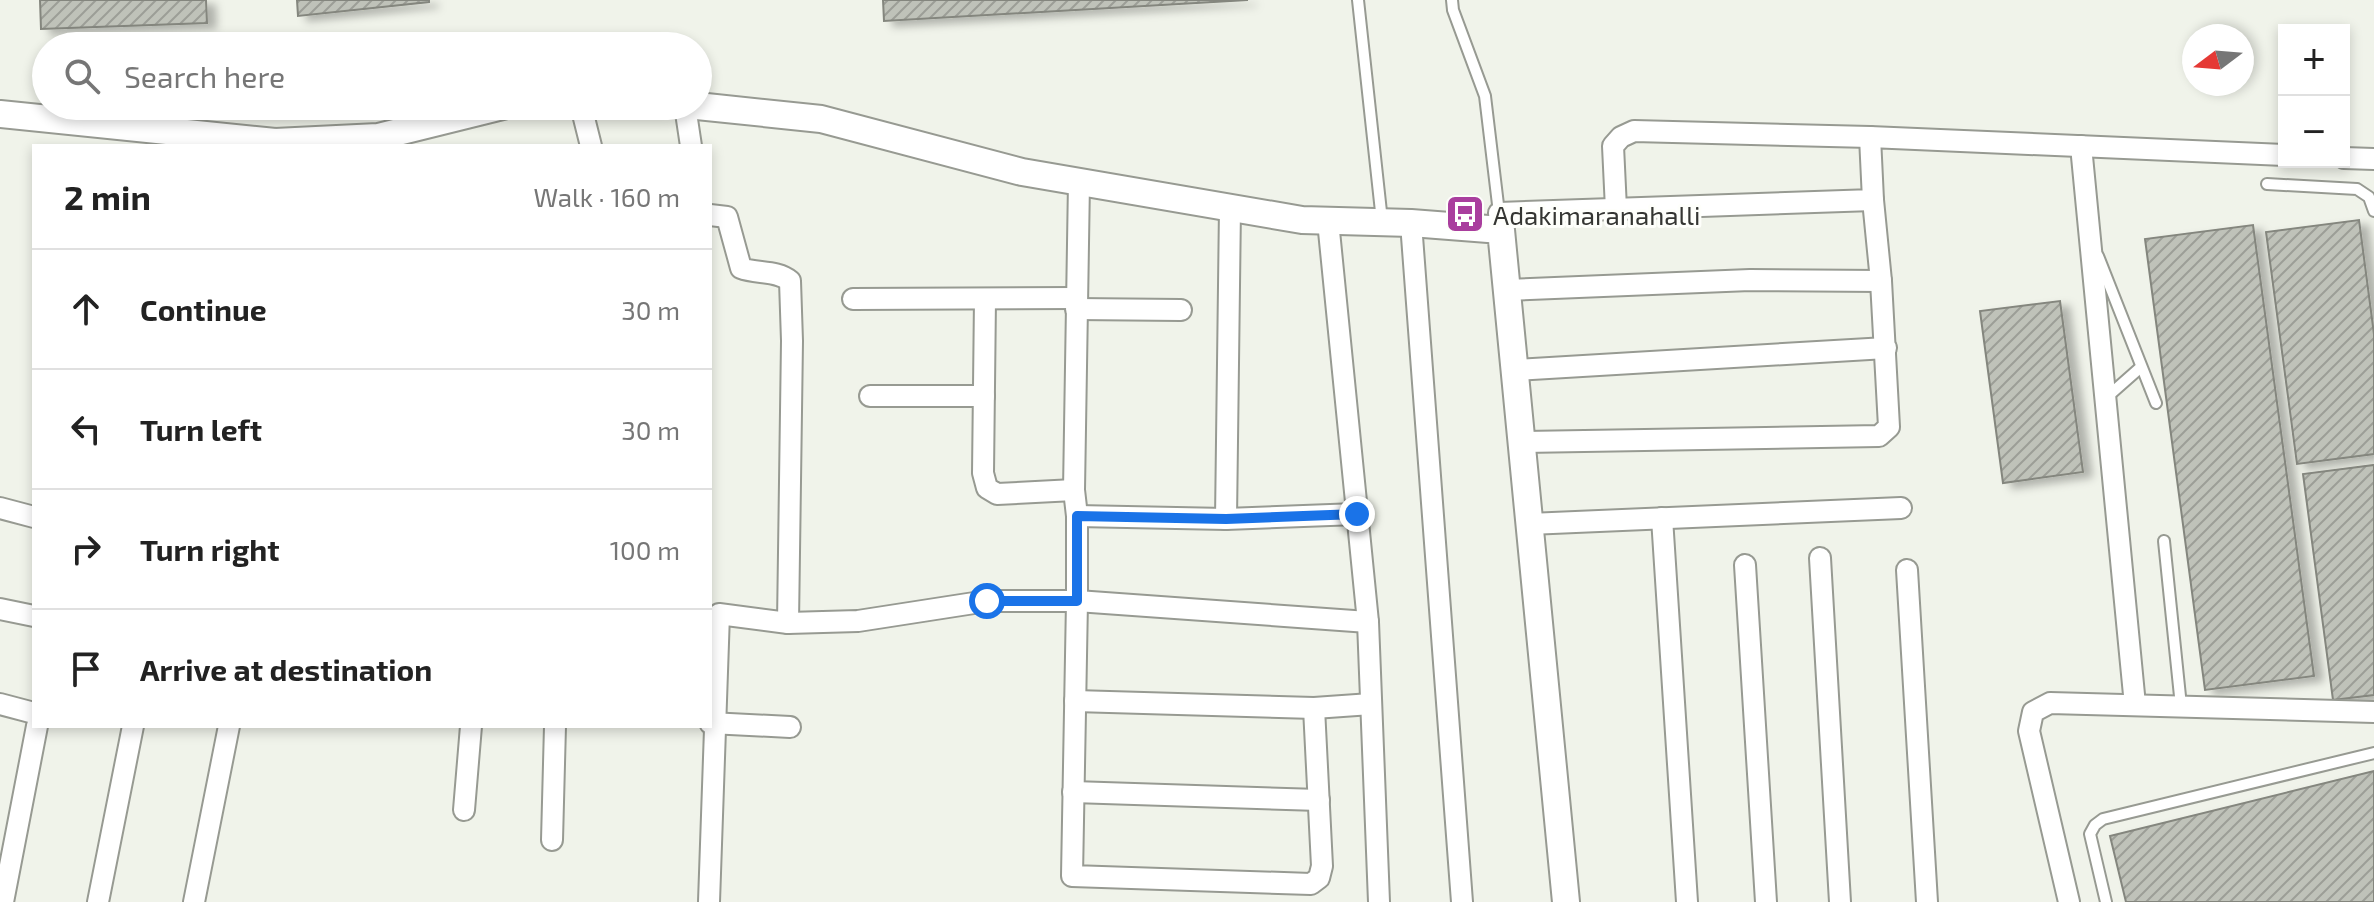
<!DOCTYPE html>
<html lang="en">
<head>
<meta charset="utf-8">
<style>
	:root { --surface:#fff; --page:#f2f2f2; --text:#222; --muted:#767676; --line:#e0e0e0 }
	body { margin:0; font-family:"Exo 2",sans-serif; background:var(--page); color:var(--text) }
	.controls { position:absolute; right:24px; top:24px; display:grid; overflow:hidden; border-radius:0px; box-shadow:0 4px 12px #0003 }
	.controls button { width:72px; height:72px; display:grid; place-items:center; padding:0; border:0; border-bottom:2px solid var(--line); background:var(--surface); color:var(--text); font:40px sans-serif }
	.compass { position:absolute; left:2182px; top:24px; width:72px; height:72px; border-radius:50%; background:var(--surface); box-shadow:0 4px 12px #0003; rotate:254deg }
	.stop { position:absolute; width:24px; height:24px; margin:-18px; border:6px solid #1a73e8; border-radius:50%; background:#fff }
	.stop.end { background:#1a73e8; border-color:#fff; box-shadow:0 2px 8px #0008 }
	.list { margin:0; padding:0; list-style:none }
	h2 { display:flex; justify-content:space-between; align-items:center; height:104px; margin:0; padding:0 32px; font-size:34px }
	h2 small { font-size:26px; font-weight:400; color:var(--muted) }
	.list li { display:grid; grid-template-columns:52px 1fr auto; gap:24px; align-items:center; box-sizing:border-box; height:120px; padding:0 32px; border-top:2px solid var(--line) }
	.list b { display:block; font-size:30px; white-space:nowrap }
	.list em { font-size:26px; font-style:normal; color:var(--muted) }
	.icon { flex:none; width:44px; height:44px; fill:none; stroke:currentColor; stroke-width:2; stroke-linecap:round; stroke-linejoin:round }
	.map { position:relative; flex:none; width:2374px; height:902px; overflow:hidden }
	.search { position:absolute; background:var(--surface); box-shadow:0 4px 12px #0003; left:32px; top:32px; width:680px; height:88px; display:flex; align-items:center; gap:20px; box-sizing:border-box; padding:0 28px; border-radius:44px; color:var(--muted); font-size:30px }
	.panel { position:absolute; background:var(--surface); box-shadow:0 4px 12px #0003; left:32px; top:144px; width:680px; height:584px; border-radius:0px }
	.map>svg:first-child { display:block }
	.building { fill:url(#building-hatch); stroke:#84867e; stroke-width:2; filter:url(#shadow) }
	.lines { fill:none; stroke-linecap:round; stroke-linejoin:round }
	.service-casing { stroke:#979a92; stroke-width:14 }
	.minor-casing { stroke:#979a92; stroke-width:24 }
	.tertiary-casing { stroke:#979a92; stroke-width:30 }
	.service { stroke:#fff; stroke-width:10 }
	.minor { stroke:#fff; stroke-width:20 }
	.tertiary { stroke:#fff; stroke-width:26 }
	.route { stroke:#1a73e8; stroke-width:10 }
	.labels { text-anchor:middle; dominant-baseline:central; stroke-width:6; stroke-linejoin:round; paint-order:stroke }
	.poi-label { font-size:26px; fill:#353633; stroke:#fefffb; text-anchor:start }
</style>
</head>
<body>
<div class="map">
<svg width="2374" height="902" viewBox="0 0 2374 902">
	<defs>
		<pattern id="building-hatch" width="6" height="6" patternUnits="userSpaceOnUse" patternTransform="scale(2)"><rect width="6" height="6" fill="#bfc2b9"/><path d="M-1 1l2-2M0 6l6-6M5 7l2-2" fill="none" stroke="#9c9e97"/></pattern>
		<filter id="shadow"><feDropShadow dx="9" dy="5" stdDeviation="4" flood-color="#0004"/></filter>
	</defs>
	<rect width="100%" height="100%" fill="#f0f3ea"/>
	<g class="building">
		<polygon points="40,0 206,0 207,23 41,29"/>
		<polygon points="297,0 429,0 429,2 298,16"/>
		<polygon points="883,0 1248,0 884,21"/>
		<polygon points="2359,220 2374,334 2374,454 2297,464 2266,232"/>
		<polygon points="2253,225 2314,676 2205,690 2145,239"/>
		<polygon points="2060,301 2083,472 2003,483 1980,311"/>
		<polygon points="2374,465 2374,695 2333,700 2303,474"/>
		<polygon points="2374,771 2374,902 2126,902 2110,836"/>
	</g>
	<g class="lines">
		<g class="service-casing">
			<g id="service">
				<polyline points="1358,0 1382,221"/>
				<polyline points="1452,0 1453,10 1485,96 1499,213"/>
				<polyline points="2267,184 2357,189 2369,197 2374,211"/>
				<polyline points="2098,256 2156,403"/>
				<polyline points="2107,397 2141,367"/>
				<polyline points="2164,541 2181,706"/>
				<polyline points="2106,902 2090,834 2095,825 2103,819 2374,753"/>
			</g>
		</g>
		<g class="minor-casing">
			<g id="minor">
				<polyline points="581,106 591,146"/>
				<polyline points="685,106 691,146"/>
				<polyline points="2081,146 2135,705"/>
				<polyline points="2344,158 2374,159"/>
				<polyline points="1079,182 1074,490 1077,516 1077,601 1072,876 1311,884 1319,878 1322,866 1314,708"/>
				<polyline points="1616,209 1613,146 1621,137 1634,131 1870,137"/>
				<path d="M710,215L727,217L741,268C756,274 777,270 790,281L792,341L788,623"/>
				<polyline points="1328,221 1368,622 1379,902"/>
				<polyline points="1411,223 1462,902"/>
				<polyline points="1501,230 1499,213 1873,200 1870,137 2284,155"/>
				<polyline points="1506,290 1750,280 1881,281 1873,200"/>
				<polyline points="853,299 1076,298"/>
				<polyline points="985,299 983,473 987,488 997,494 1074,490"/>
				<polyline points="1076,309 1181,310"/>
				<polyline points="1514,370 1886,348"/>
				<polyline points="870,396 984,396"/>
				<polyline points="1521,442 1879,436 1889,427 1881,281"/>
				<polyline points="0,508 34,517"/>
				<polyline points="1077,516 1226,519 1357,514"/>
				<polyline points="1662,518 1687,902"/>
				<polyline points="1226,519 1230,208"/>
				<polyline points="1529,524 1901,508"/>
				<polyline points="1820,558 1840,902"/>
				<polyline points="1745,565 1766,902"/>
				<polyline points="1907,570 1927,902"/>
				<polyline points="0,609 34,616"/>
				<polyline points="1075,701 1314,708 1371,704"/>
				<polyline points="0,704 34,713"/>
				<polyline points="710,723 790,727"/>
				<polyline points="1073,792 1319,800"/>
				<polyline points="464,810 471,726"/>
				<polyline points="552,840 555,726"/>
				<polyline points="3,902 37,726"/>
				<polyline points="98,902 133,726"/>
				<polyline points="194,902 229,726"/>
				<polyline points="709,902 719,614 788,623 858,621 987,601 1077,601 1368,622"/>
				<polyline points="2069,902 2029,731 2033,712 2050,703 2374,712"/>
			</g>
		</g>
		<g class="tertiary-casing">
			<g id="tertiary">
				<polyline points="697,106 821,119 1022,172 1302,220 1411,223 1501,230 1566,902"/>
				<polyline points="0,114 275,142 378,137 503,106"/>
			</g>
		</g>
		<use href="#service" class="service"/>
		<use href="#minor" class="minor"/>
		<use href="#tertiary" class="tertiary"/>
	</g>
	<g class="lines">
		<polyline class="route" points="987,601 1077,601 1077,516 1226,519 1357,514"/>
	</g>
	<defs>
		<g id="bus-square" transform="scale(2)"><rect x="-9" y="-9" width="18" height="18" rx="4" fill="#a93e9e" stroke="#fefffb"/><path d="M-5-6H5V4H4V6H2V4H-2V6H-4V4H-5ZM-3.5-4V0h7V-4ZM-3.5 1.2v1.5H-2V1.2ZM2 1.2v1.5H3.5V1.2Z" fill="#fff"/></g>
	</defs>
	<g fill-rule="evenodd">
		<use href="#bus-square" x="1465" y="214"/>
	</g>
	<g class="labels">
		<g class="poi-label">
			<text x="1493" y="214">Adakimaranahalli</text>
		</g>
	</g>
</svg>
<div class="controls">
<button>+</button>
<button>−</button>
</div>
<svg class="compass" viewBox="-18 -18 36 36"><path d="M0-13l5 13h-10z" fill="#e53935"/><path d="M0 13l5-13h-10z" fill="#767676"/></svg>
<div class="stop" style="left:987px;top:601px"></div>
<div class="stop end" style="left:1357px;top:514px"></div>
<div class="search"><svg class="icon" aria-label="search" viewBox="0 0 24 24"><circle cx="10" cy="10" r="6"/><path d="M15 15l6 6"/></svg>Search here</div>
<section class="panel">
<h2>2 min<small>Walk · 160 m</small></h2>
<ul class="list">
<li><svg class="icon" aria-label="ahead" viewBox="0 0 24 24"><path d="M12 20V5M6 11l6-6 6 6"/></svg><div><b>Continue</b></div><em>30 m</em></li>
<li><svg class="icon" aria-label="left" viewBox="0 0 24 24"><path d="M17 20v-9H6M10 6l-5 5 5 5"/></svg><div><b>Turn left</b></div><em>30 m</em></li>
<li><svg class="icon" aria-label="right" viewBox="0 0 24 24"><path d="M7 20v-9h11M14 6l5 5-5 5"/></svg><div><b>Turn right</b></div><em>100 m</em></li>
<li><svg class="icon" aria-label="arrive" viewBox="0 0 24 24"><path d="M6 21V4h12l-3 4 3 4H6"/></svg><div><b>Arrive at destination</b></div></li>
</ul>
</section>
</div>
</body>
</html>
